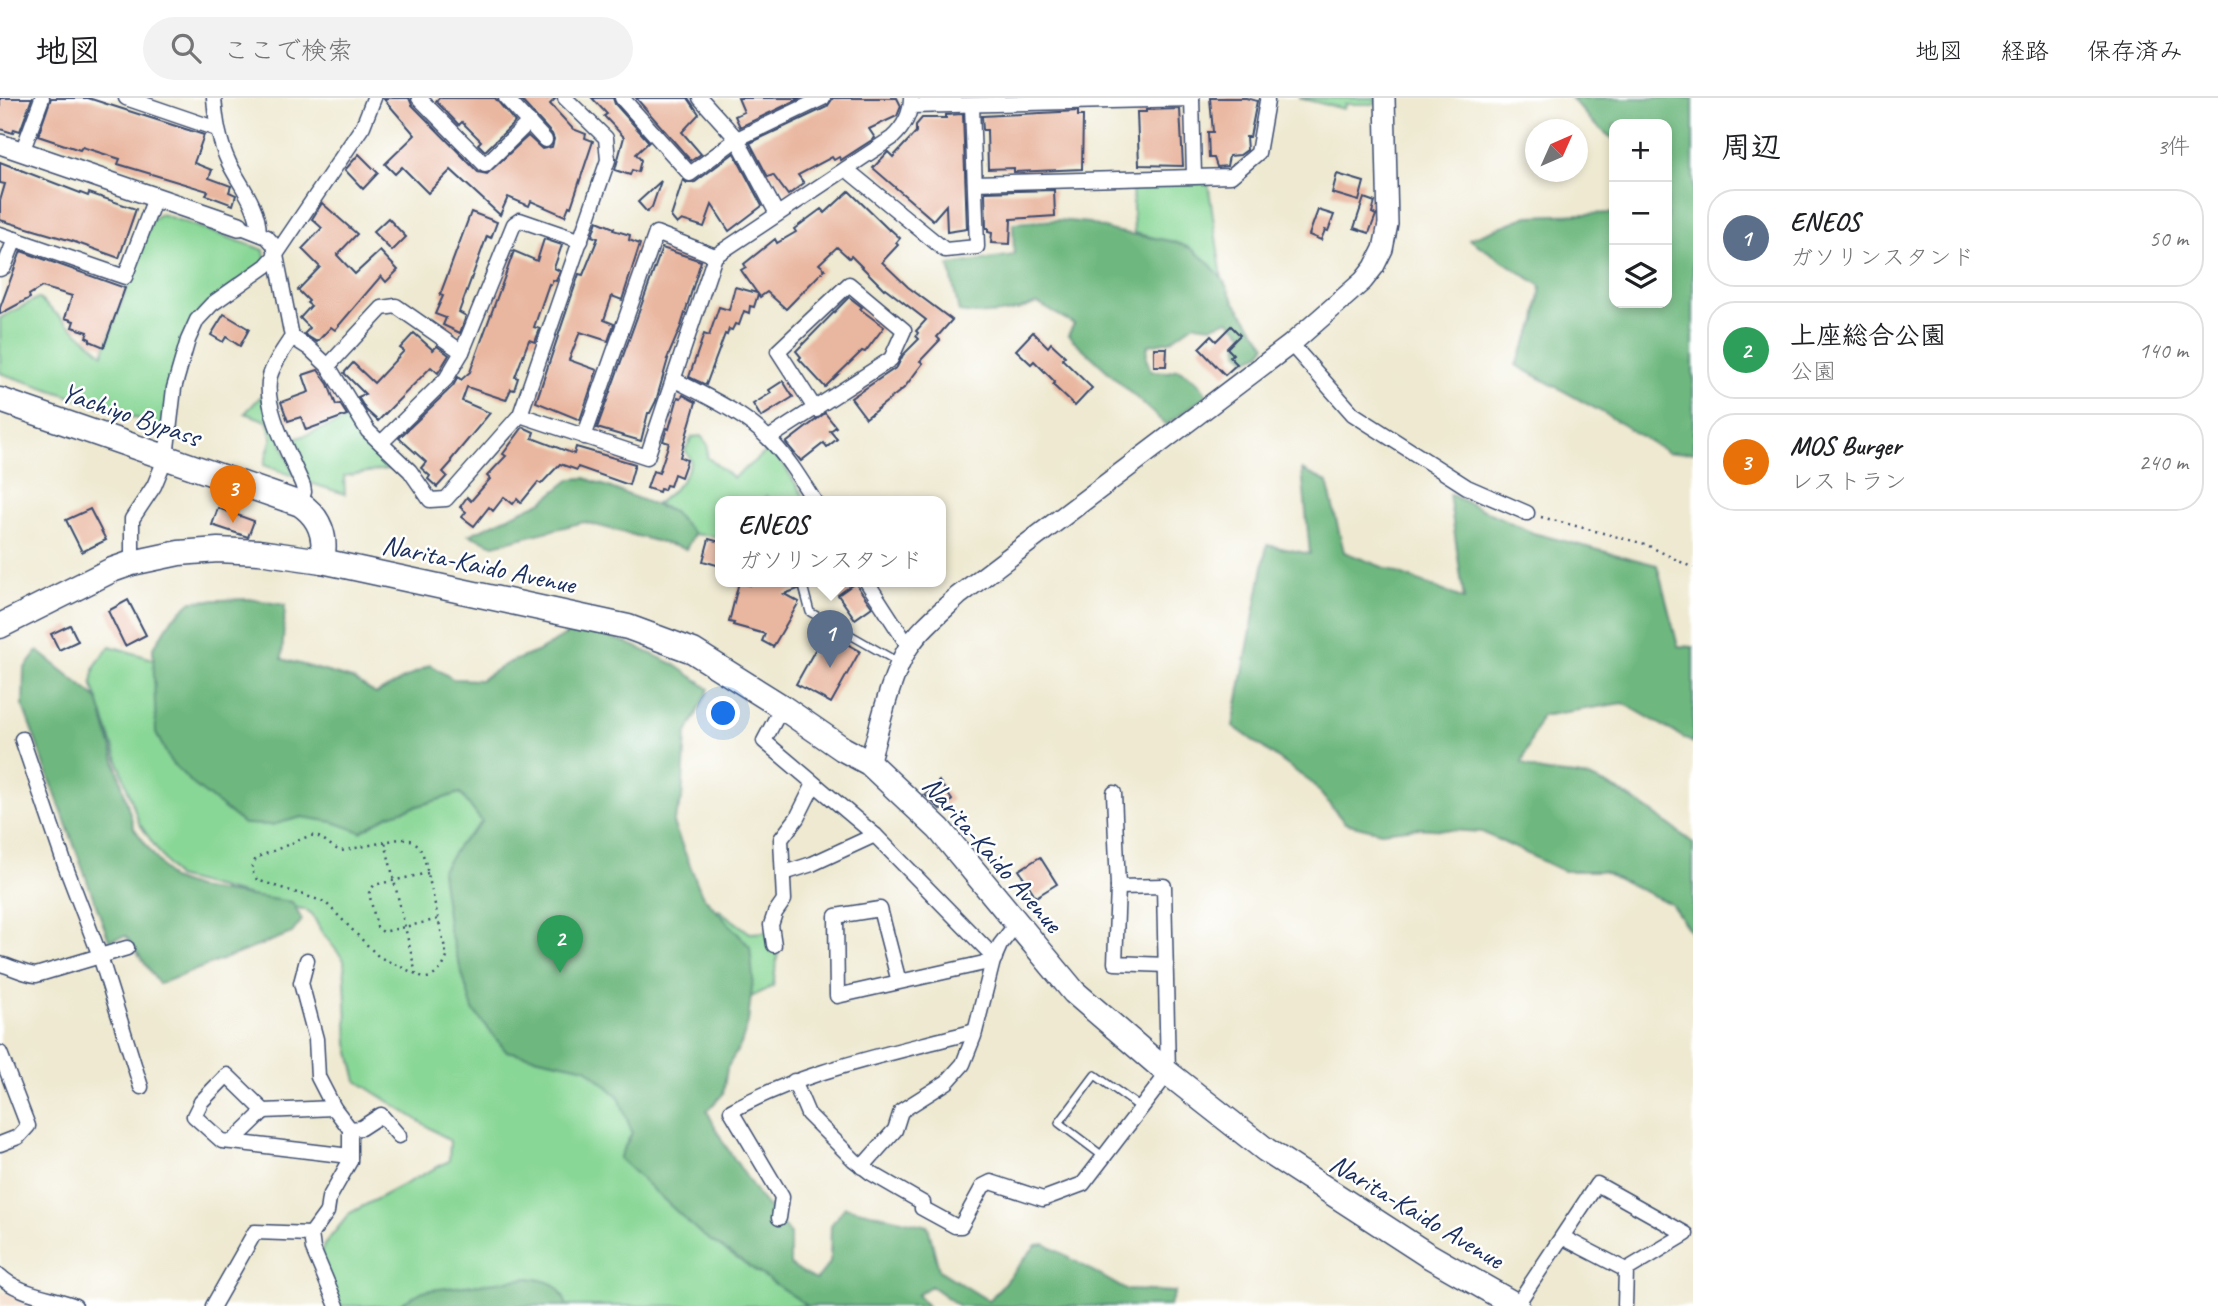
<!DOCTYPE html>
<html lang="ja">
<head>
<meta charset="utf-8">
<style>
	:root { --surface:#fff; --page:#f2f2f2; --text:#202124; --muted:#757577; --line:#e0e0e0; --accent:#7c3aed }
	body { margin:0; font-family:Caveat,"Klee One",sans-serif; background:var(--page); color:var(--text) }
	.controls { position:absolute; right:21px; top:21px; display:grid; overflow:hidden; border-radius:14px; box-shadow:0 4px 10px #0003 }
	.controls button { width:63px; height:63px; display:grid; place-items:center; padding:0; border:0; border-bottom:2px solid var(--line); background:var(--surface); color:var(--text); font:35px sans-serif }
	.compass { position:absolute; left:1525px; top:21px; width:63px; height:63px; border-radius:50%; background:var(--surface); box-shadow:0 4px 10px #0003; rotate:45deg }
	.you { position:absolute; left:724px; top:616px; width:24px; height:24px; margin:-18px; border:5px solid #fff; border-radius:50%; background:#1a73e8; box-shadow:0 0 0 10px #1a73e833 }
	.badge { display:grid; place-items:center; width:46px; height:46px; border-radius:50%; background:var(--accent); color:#fff; font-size:23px; font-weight:700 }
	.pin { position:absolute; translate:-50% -58px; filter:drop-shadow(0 2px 4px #0008) }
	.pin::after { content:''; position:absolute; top:37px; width:24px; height:21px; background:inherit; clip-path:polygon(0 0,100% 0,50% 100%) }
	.popup { position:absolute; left:715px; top:398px; width:231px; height:91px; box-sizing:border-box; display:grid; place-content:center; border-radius:14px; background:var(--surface); filter:drop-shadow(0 2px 5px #0005); font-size:23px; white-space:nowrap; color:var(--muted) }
	.popup b { font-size:26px; color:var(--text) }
	.popup::after { content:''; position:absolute; left:50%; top:100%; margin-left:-14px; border:14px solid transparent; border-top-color:var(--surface) }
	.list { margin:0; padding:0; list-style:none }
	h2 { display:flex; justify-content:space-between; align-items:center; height:91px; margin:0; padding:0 28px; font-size:30px }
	h2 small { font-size:23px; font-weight:400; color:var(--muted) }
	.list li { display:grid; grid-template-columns:46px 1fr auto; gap:21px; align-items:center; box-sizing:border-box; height:98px; margin:0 14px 14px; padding:0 14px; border:2px solid var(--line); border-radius:28px }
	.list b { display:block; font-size:26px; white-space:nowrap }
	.list p { margin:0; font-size:23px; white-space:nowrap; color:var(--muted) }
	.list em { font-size:23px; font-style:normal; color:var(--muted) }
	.icon { flex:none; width:38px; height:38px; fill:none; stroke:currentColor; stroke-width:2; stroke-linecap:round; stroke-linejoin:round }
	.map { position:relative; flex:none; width:1693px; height:1208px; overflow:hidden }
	header { display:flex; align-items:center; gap:42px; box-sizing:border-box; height:98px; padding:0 35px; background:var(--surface); border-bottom:2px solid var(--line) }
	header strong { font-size:33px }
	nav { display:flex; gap:38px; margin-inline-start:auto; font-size:24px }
	.search { width:490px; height:63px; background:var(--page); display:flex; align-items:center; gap:18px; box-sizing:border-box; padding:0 24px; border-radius:38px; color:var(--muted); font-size:26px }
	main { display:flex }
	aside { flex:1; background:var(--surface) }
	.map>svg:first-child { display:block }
	.built { fill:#f0d5bc }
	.green { fill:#89d796; stroke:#52837a; stroke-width:2 }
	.forest { fill:#6eb87f; stroke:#44746e; stroke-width:2 }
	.building { fill:#e9b69f }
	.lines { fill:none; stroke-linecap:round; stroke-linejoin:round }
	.lane-casing { stroke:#3b4b6f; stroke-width:10 }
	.street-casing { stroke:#3b4b6f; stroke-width:17 }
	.secondary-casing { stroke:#3b4b6f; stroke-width:22 }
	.highway-casing { stroke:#3b4b6f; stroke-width:27 }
	.path { stroke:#3b4b6f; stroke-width:2.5; stroke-dasharray:2 5; stroke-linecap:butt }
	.lane { stroke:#fff; stroke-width:7 }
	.street { stroke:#fff; stroke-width:14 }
	.secondary { stroke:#fff; stroke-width:19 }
	.highway { stroke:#fff; stroke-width:24 }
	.labels { text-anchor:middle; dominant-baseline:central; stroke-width:5; stroke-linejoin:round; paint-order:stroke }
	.street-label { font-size:28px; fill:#1b2f5e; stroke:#fff }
</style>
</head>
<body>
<header>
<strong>地図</strong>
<div class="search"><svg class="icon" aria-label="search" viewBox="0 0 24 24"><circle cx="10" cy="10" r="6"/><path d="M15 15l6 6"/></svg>ここで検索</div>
<nav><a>地図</a><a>経路</a><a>保存済み</a></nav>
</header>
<main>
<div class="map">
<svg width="1693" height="1208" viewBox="0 0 1693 1208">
	<rect width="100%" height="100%" fill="#fff"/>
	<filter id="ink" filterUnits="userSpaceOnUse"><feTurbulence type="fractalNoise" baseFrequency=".0143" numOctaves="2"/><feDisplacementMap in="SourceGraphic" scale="14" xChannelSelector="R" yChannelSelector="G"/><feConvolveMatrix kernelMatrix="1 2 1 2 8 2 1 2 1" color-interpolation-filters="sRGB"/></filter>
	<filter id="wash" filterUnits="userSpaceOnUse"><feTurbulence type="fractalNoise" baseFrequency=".00686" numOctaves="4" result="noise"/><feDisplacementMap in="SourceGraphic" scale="28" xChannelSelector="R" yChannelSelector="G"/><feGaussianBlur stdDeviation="1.57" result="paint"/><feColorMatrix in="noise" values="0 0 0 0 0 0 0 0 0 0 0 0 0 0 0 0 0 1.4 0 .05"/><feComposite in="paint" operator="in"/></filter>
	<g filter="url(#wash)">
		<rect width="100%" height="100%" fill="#eee9d0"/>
		<polygon class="built" points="0,1192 2,1194 48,1208 0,1208"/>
		<g class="green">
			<polygon points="1299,0 1376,0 1376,6 1345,6 1344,11"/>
			<path d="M1208,84L1222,180C1195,150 1173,143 1134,135L1132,86Z"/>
			<polygon points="161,116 264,152 266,163 200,212 168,331 0,275 0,220 38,200 103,256 152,121"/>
			<polygon points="263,296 295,379 264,367 272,339 267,323 245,315"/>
			<polygon points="352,320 361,336 393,370 344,378 345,396 310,385 289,343"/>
			<path d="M701,338L708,347L707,359L733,380L770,351L785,369L807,404H771L766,398L760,404H720V439L694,436L673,414L656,406C673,394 686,382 691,362L685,352L692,339Z"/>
			<polygon points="110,548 166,565 183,628 683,574 701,584 659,685 674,841 719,812 750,835 781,833 773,888 719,915 643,1061 847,1208 340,1208 319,1158 324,1147 350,1115 449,1063 450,1043 357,983 348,946 344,862 321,833 312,816 306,812 176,779 139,725 92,585 95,568"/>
		</g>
		<g class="forest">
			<polygon points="1571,0 1693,0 1693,354 1668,355 1602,314 1516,267 1536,223 1541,188 1469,141 1528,118 1614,115 1614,205 1667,205 1667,26 1614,26 1614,42 1592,24"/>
			<path d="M1057,122L1089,125L1113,133L1171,143L1190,150L1207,163L1222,180L1234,203L1266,247L1261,255L1247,262L1238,254L1239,245L1244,236L1229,222L1212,228L1194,226L1170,243L1148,247L1146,260L1151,273L1168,274L1177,271C1191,278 1200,284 1207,297L1166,327L1068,237L1074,226L1037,205C1012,216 987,219 959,214L949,167L1014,157L1013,125Z"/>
			<path d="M1302,372L1327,384L1344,454L1464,501L1449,396L1533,435L1657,467L1678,548L1693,549V645L1623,605L1541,618L1522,665C1544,680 1573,672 1596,682C1632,697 1663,722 1693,745V837L1671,806L1602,773H1563L1482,734L1416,730L1381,734L1345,725L1312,685L1233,628L1267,447L1310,456Z"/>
			<polygon points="585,380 673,414 694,436 686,451 584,424 494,447 469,437 543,403 571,381"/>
			<polygon points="249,501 285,507 282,561 352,581 376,596 430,567 453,581 480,582 508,565 537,554 578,530 625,544 674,566 709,591 686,637 682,702 673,725 702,797 750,849 753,880 748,924 741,946 727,970 723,996 707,1013 723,1044 761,1101 790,1136 790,1167 816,1182 830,1165 831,1127 845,1109 928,1128 939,1172 989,1203 1036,1147 1045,1146 1126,1192 1175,1194 1169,1208 959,1208 931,1188 917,1197 927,1208 808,1208 701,1136 619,1060 632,1035 619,999 586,970 506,953 473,912 449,832 441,773 458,748 482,724 460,695 389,717 361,734 333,724 302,719 272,727 244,726 194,687 170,663 156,635 153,550 173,520 192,503"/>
			<polygon points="38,553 98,601 134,730 171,781 196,790 292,804 302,822 292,835 159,886 126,838 109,842 23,608 24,571"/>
			<path d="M529,1180C551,1183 559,1185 567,1208H397L423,1193Z"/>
		</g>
		<g id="blocks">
			<g class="building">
				<polygon points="0,0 32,0 20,33 14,31 13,35 0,31"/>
				<polygon points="51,0 88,0 204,37 194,65 212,72 209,80 231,88 229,94 236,97 233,107 206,97 208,93 118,66 120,61 82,49 80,52 38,38"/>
				<polygon points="383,0 409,0 412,7 478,74 487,76 528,38 542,51 552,49 554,41 552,36 520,1 556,0 550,6 573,31 586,36 585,40 593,43 571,109 569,108 565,118 531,103 529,108 508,99 500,117 451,72 428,95 402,69 395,76 385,66 415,37"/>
				<polygon points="439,0 495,0 515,24 485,53 478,46 481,43 462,24 459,27 436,3"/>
				<polygon points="592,0 613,0 615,6 649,44 636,56 641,62 638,74 632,72 630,77 615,72 624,39 604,18 607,16"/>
				<polygon points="636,0 688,0 699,16 682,34 701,56 691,63"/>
				<polygon points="738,0 801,0 740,29 735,18 744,14"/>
				<polygon points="833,0 897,0 901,8 897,18 869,31 875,40 841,62 839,59 834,62 832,59 798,77 804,85 788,97 773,77 768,79 750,45 827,9"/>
				<polygon points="1210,0 1246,0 1257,3 1250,39 1246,39 1247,52 1240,57 1229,58 1227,68 1217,69 1214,60 1209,60 1208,34 1213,34"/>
				<polygon points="1180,11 1183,68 1139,67 1137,14 1146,14 1146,12"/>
				<polygon points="1078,13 1078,18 1083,18 1082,71 1014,74 1014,70 988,71 987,32 983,32 982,18"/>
				<polygon points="963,16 967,131 947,134 946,107 933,122 873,70 888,54 893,59 916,34 916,27 922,20 946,20 946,17"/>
				<polygon points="734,55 762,108 729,133 712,107 704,129 682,122 677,126 671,119 683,82 687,85 695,84"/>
				<polygon points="359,56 378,75 363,91 345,72"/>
				<polygon points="0,64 88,98 89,95 136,111 119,160 72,143 0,122 0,103 5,86 0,85"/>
				<polygon points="1337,76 1364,84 1359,103 1332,95"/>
				<polygon points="661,83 652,109 647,114 638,104"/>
				<polygon points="1054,92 1055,118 1011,121 1010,146 991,145 992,135 988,134 988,130 986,130 985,94"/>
				<polygon points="849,93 889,132 890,131 900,140 896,145 898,147 882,164 908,189 952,222 937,239 940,242 920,263 923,265 904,290 866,320 851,300 897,269 903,257 919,241 916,238 918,235 916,233 926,222 885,190 884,191 851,158 849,160 837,149 819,166 825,171 786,211 767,194 760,199 758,196 754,209 750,208 749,215 744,213 739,227 735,226 732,232 729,231 727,237 725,236 706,287 689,279 704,236 709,238 719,209 729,212 735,189 757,195 741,172 746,169 744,166 775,141 777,145 796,134 794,131 821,111 825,115"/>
				<polygon points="1364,100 1375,104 1372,115 1376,117 1369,135 1354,130"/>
				<polygon points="322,105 357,136 337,157 355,176 380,153 398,172 386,184 381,178 335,232 331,229 317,244 304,236 310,230 300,220 311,208 307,205 309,203 298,192 320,169 302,151 322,130 312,121"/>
				<polygon points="1318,112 1334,117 1328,133 1325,132 1321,142 1309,137"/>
				<polygon points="471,114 497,124 491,140 487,138 459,214 466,218 460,235 443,227 446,220 435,216 443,198 440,197"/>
				<polygon points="388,120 406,139 392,153 373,134"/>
				<polygon points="597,123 614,130 613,132 630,137 629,142 640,146 622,202 612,198 604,222 614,226 608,243 580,234 569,262 597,272 580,322 536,304 579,176 583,177 598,140 592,138"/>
				<polygon points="544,141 562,147 554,170 560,173 556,183 553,182 551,187 549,186 534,229 540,231 535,244 529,242 515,279 518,280 514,292 511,291 506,302 467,289 462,303 490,315 451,362 452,364 443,374 447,378 437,389 428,381 430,378 421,370 426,364 399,340 453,288 458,279 461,282 470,274 514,153 537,163"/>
				<polygon points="662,150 701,163 681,228 667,261 668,261 656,303 650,315 648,315 641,343 597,330"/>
				<polygon points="21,153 125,190 104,249 90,243 90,241 86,239 88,234 72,229 74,223 65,220 72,198 42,189 29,197 30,200 0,216 0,210"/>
				<polygon points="849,199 862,209 860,211 884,229 865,254 862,253 825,289 799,261 801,259 796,253"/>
				<polygon points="224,216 249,231 240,248 226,239 223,244 211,237"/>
				<polygon points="1231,228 1240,237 1227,250 1233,256 1230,259 1237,266 1225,277 1199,250 1211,238 1216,243"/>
				<polygon points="1033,234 1048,249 1051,245 1065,258 1062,261 1092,290 1075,308 1053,287 1055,284 1034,263 1031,266 1016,252"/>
				<polygon points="414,235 433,252 437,248 449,257 438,275 431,269 378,323 366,312 358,299 365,296 344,275 353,265 374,285 404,253 400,250"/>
				<polygon points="1154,250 1167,250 1166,268 1154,268"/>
				<polygon points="318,272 328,286 336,307 340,306 347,317 306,332 301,319 288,323 281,304 309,294 303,277"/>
				<polygon points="783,283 793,299 761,319 753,306 771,295 769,292"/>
				<polygon points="683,297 696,304 680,359 687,362 681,379 674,376 670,388 666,387 664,392 660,391 659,394 647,390 653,373 659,375 669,345 663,343 667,330 669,331 678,299 681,300"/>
				<polygon points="825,315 836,329 830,333 837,341 827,349 824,345 801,363 786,345"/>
				<polygon points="523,329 534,334 532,340 574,356 576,349 635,366 629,387 578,369 577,372 560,366 541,386 538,384 521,405 517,401 513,406 504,399 493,413 489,409 474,428 462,419 466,414 460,409 467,399 471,403 490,381 487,378 506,358 503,356"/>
				<polygon points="218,410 254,423 248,439 212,427"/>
				<polygon points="90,411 106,442 82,454 66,422"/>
				<polygon points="709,441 720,444 720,468 703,463"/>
				<polygon points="739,484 750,487 751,484 796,484 798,491 784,496 799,504 773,549 762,543 765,536 733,527 734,525 729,524"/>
				<polygon points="855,485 872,509 855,521 838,497"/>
				<polygon points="128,502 146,537 125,548 108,513"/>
				<polygon points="70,527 78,543 59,552 51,536"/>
				<polygon points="825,534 860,553 831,605 796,586"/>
				<polygon points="939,683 952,702 941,712 925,697"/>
				<polygon points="1040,759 1057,786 1036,799 1019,772"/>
			</g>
		</g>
	</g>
	<g filter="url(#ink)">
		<use href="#blocks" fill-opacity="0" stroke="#3b4b6f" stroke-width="2"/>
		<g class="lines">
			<g class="lane-casing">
				<g id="lane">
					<polyline points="802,484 810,514 898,564"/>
					<polyline points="1104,1059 1059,1025 1095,977 1141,1010"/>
				</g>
			</g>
			<g class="street-casing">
				<g id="street">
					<polyline points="126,0 217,31"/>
					<path d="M214,0C216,23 219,44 229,65C241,89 258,107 259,135"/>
					<polyline points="419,0 485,67 529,24"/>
					<polyline points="506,0 545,42"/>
					<polyline points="622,0 690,76 737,41 823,0"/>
					<polyline points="700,0 737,41 777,116"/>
					<polyline points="1192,0 1194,78"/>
					<polyline points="911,8 1192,1"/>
					<polyline points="25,46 42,0"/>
					<polyline points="846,71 945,152 977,149 972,7"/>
					<polyline points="975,85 1231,78 1258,55 1267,3"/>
					<path d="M239,128L267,139L274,147L292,239C284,251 274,264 270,278C262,309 291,359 303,388L304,394L300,406"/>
					<polyline points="0,136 125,179 155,100"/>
					<polyline points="0,171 4,169 15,141"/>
					<polyline points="292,239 309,250 328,268 368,333 410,373 430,402 446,401 520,317 608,62 606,40 565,0"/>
					<polyline points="1291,246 1353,316 1467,389 1527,415"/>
					<polyline points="328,268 382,210 396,208 462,254"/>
					<path d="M673,281C706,298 744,315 770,342C788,360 801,382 815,404"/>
					<path d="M520,317L647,359L715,158L892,40C904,29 911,17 911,0"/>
					<polyline points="584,339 656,135 715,158"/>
					<polyline points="769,340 891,261 904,232 849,186 778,253 816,312"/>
					<polyline points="381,345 446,281 462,254 514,126 520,122 581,143"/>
					<polyline points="132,465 132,421 154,388 166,359 174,290 188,242 197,222 212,206 266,168 275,158 363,28 374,0"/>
					<polyline points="867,484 909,549"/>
					<polyline points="782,609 764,643 875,737 995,860"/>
					<polyline points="22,641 65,767 100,858 141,989"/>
					<polyline points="784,775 812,766 875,737"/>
					<polyline points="1118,789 1115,865 1166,867"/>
					<polyline points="774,847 771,827 775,815 784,802 781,741 797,720 814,686"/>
					<polyline points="307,862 301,885 316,941 318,979 334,1010 350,1031 350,1063 329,1100 327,1114 311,1136 313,1151 337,1208"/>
					<path d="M0,866C13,869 24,876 36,877L127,850"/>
					<polyline points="899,884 880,811 836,818 837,898 993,863"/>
					<polyline points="0,955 28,1028 18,1039 0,1046"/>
					<polyline points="794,983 808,1016 854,1062 871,1075 923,1105 922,1110 955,1128 961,1128 983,1088 991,1084 1043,1101 1083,1086 1168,975 1164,788 1118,789 1114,695"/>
					<polyline points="264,1013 334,1010"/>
					<polyline points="350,1031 361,1030 381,1017 399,1038"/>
					<polyline points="232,1044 264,1013 227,977 201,1004 194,1018 222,1043 232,1044 350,1058"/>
					<polyline points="862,1069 895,1032 901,1013 947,984 963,966 974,938 993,863 1000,847 1016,826"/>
					<path d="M779,1120L782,1099L731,1013C803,972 895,955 975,933"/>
					<path d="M0,1178C18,1196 52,1199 75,1208"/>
					<polyline points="213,1208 255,1134 311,1136"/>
					<polyline points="1516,1208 1597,1086 1686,1136 1626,1172 1562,1139"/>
					<polyline points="1625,1208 1626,1172"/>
				</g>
			</g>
			<g class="secondary-casing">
				<g id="secondary">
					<polyline points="0,46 239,128"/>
					<path d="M869,665C880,629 889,582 908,550C920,531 941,514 958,498L1291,246L1363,183L1374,169L1383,151L1388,126L1385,0"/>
				</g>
			</g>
			<g class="highway-casing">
				<g id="highway">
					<path d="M0,302L300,406C320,419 327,439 322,463"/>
					<polyline points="0,528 112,472 132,465 179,455 218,452 259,454 322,463 628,529 693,553 782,609 843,651 869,665 939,731 1074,894 1168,975 1266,1052 1426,1156 1517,1208"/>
				</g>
			</g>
			<g class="path">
				<polyline points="1541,419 1645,446 1693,470"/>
				<path d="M385,744L341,753C329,749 323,736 309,738L256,760L251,771L257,782L325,804L376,856L379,859L425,880C435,880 444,869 447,859L425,763C418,739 408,738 385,744L416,876"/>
				<polyline points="428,775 374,787 369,795 377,829 383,834 439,821"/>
			</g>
			<use href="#lane" class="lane"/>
			<use href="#street" class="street"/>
			<use href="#secondary" class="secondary"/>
			<use href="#highway" class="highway"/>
		</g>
	</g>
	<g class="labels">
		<g class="street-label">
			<text transform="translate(131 316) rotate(19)">Yachiyo Bypass</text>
			<text transform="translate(479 466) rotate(12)">Narita-Kaido Avenue</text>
			<text transform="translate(993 756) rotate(49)">Narita-Kaido Avenue</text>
			<text transform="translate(1417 1113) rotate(31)">Narita-Kaido Avenue</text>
		</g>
	</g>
</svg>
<div class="controls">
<button>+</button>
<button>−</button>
<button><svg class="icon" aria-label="layers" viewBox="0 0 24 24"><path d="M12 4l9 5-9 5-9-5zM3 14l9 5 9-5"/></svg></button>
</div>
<svg class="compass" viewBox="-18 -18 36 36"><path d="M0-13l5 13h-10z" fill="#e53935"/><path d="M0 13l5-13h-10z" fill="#757577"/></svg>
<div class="you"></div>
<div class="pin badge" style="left:830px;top:570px;background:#5c6f8a">1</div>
<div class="popup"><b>ENEOS</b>ガソリンスタンド</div>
<div class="pin badge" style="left:560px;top:875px;background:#2e9e5b">2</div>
<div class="pin badge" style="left:233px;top:425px;background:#e8710a">3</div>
</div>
<aside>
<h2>周辺<small>3件</small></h2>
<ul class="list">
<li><span class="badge" style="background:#5c6f8a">1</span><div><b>ENEOS</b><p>ガソリンスタンド</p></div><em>50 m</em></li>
<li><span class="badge" style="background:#2e9e5b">2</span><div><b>上座総合公園</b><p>公園</p></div><em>140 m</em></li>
<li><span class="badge" style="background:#e8710a">3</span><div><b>MOS Burger</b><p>レストラン</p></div><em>240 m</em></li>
</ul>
</aside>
</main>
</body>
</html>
